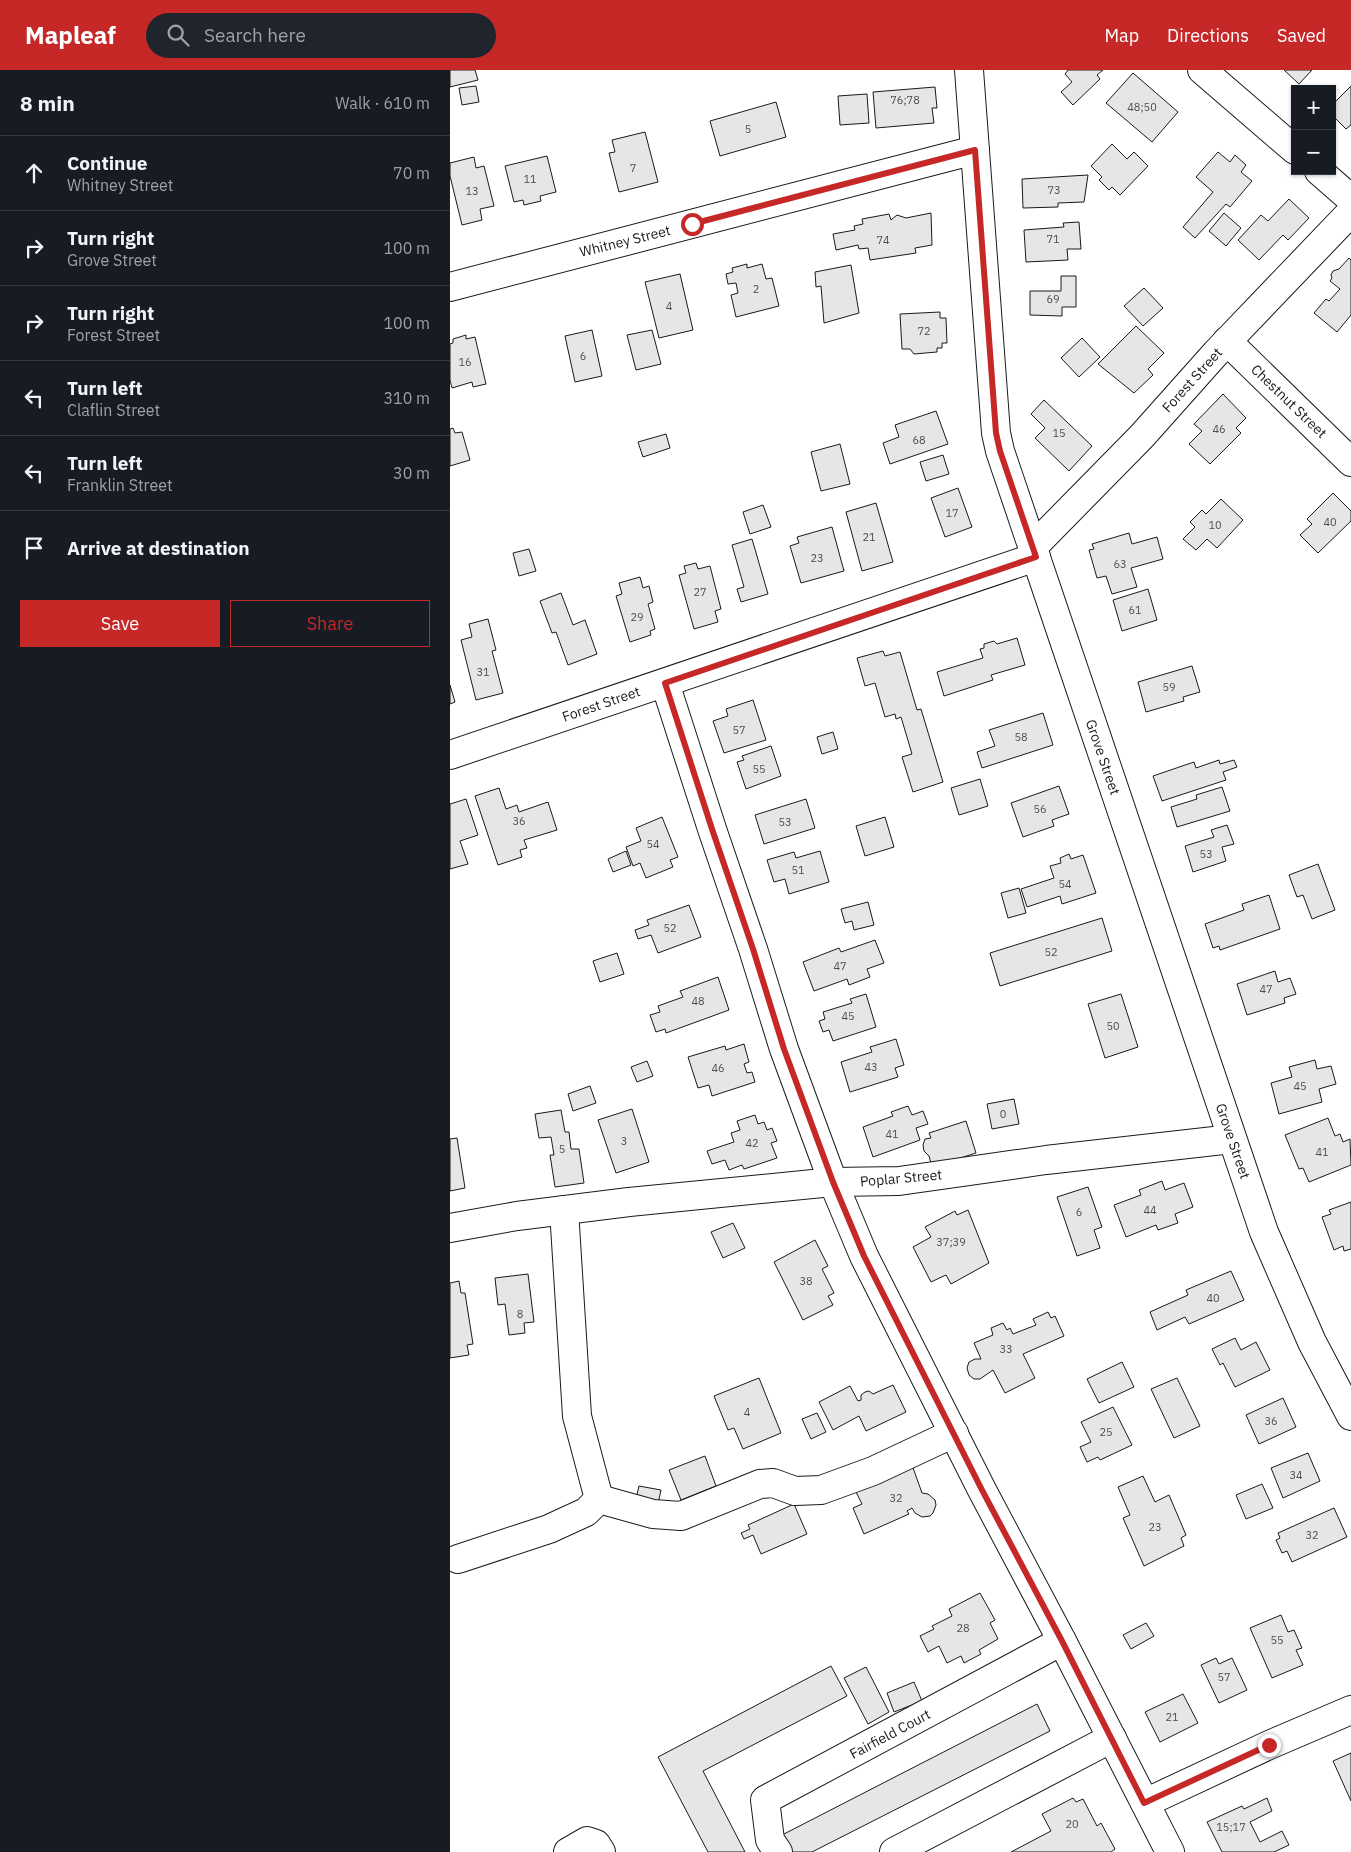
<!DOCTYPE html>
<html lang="en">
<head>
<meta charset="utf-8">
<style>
	:root { --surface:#171b24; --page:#20242c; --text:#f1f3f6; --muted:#9ea1a6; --line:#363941; --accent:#c62828 }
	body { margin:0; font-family:"IBM Plex Sans",sans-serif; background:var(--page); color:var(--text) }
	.controls { position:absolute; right:15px; top:15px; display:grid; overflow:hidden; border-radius:0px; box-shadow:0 1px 4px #0004 }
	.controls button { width:45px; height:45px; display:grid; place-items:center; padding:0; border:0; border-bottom:1px solid var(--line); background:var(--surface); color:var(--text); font:25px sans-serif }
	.stop { position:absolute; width:15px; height:15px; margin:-11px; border:4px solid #c62828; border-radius:50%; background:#fff }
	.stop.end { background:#c62828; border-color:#fff; box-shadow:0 1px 5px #0008 }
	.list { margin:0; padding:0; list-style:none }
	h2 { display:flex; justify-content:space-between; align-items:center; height:65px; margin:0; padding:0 20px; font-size:21px }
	h2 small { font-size:16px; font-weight:400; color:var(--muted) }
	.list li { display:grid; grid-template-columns:32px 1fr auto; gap:15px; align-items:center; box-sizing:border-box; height:75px; padding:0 20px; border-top:1px solid var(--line) }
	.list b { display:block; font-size:19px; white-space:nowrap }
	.list p { margin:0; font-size:16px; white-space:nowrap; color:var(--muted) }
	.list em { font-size:16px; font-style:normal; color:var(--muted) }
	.actions { display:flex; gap:10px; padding:15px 20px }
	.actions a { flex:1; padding:11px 0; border:1px solid var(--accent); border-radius:0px; text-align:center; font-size:18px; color:var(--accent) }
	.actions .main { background:var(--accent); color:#fff }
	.icon { flex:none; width:28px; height:28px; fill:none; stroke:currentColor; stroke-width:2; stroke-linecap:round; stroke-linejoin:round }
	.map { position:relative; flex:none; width:901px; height:1782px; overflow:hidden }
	header { display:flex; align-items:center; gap:30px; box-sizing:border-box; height:70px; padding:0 25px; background:var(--accent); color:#fff }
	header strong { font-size:24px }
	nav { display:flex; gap:28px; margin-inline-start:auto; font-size:18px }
	.search { width:350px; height:45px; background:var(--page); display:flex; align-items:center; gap:12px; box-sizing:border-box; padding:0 18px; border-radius:28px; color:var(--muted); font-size:19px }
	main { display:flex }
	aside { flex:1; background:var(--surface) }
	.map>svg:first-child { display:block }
	.building { fill:#e6e6e6; stroke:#1a1a1a }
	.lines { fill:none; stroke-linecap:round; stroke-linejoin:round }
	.minor-casing { stroke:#1a1a1a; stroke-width:30 }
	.major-casing { stroke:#1a1a1a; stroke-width:30 }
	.minor { stroke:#fff; stroke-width:28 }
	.major { stroke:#fff; stroke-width:28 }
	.route { stroke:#c62828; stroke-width:6 }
	.labels { text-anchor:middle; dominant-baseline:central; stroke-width:4; stroke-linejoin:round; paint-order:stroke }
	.number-label { font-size:11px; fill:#4d4d4d }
	.street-label { font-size:14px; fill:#1a1a1a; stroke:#fff }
</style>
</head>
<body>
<header>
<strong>Mapleaf</strong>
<div class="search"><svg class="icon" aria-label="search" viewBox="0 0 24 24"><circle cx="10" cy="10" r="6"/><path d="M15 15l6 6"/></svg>Search here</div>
<nav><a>Map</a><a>Directions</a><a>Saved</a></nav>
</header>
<main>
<aside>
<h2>8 min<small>Walk · 610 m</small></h2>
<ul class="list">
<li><svg class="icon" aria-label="ahead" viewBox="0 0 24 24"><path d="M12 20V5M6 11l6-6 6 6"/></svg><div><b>Continue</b><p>Whitney Street</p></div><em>70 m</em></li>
<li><svg class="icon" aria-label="right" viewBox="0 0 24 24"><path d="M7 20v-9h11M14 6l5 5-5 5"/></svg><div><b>Turn right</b><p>Grove Street</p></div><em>100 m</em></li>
<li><svg class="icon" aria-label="right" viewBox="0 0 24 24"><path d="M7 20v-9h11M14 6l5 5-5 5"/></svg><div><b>Turn right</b><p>Forest Street</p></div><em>100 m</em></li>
<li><svg class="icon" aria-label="left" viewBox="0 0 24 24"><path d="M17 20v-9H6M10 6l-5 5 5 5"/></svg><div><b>Turn left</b><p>Claflin Street</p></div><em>310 m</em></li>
<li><svg class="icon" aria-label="left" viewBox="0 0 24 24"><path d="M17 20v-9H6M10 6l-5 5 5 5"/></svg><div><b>Turn left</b><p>Franklin Street</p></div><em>30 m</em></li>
<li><svg class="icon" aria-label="arrive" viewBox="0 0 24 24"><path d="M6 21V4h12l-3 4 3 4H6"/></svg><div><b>Arrive at destination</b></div></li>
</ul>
<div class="actions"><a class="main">Save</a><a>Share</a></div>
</aside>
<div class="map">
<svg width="901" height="1782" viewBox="0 0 901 1782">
	<rect width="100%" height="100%" fill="#fff"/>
	<g class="building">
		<polygon points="0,0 25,0 28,10 0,17"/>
		<polygon points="618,0 653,0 647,5 650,9 623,35 611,22 622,12 615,4"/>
		<polygon points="834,0 862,0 849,14"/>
		<polygon points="683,3 728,42 702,72 656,33"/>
		<polygon points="26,16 29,32 12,35 9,18"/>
		<polygon points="901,16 901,55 896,59 882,45 882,35"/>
		<polygon points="485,17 487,38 482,38 484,53 426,58 423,22"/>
		<polygon points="417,24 419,53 390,55 388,26"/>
		<polygon points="326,32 336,67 270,86 260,51"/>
		<polygon points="195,62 208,112 169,122 159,83 165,82 162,70"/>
		<polygon points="662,74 677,89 684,82 698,96 670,125 662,117 659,120 649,110 652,107 641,96"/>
		<polygon points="768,82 780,92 785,85 796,95 791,102 802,111 780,137 776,134 745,168 733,157 763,122 746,107"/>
		<polygon points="97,86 106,122 90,126 91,131 74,135 73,130 64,132 55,96"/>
		<polygon points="24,87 26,98 34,96 44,136 30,139 32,150 12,155 0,106 0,93"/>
		<polygon points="638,105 634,132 608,133 608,137 573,138 572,109"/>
		<polygon points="839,129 859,148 838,170 833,165 809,190 788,170 811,145 818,151"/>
		<polygon points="481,143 482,175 465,178 466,183 420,190 418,178 409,179 408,175 386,180 383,164 405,160 404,156 413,154 412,149 439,144 441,150 447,145 456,148"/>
		<polygon points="774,143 791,158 776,176 759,161"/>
		<polygon points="629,152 631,179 617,179 618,190 576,192 574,160 614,157 613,153"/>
		<polygon points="899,188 901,190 901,245 887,262 864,243 876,229 879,231 890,219 880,211 882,208 881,205 883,201 889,199"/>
		<polygon points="297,194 297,198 312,194 316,209 322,208 329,236 286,247 281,225 288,223 286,213 278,214 276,204 283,202 282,198"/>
		<polygon points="401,195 409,243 374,253 371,216 366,217 365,202"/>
		<polygon points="230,204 243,260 209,268 195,212"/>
		<polygon points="611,206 626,206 626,237 612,237 612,246 580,245 580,221 611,221"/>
		<polygon points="694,218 713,238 693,256 674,236"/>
		<polygon points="490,242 490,248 496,248 497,273 492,273 492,278 487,278 487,282 464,284 460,279 452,279 450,244"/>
		<polygon points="686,256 714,283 698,299 703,305 684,323 648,294"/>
		<polygon points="142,260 152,306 125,312 115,266"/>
		<polygon points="202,260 211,294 186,300 177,265"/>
		<polygon points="16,265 16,269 25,267 36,314 23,317 22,312 2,318 0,310 0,274 3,273 3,269"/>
		<polygon points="632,268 650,287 629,307 611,288"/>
		<polygon points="773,324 796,348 786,358 791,363 760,394 739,374 752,361 744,354"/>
		<polygon points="594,330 642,376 619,401 585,368 595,358 581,344"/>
		<polygon points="486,341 498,374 440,394 433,373 449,367 445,355"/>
		<polygon points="3,358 5,363 12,362 20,390 0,396 0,359"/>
		<polygon points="216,364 220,378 193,387 188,372"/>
		<polygon points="390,374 400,414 371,421 361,382"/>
		<polygon points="493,385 499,404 476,411 470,392"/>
		<polygon points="508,418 522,457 495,467 481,428"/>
		<polygon points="883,423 901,441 901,451 868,483 850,465 862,454 857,449"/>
		<polygon points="771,429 793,450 767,478 757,469 746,480 733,469 745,457 740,452 752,440 756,444"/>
		<polygon points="426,433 443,492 412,501 396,442"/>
		<polygon points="313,435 321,457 300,464 293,442"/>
		<polygon points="382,457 394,501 351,513 340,476 349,473 347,467"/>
		<polygon points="679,463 682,474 707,467 713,489 681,498 687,517 662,524 656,506 647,508 639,480 644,479 642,474"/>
		<polygon points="302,469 318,524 291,532 287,519 294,517 282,475"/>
		<polygon points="79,479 86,501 69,506 63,483"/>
		<polygon points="246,493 248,499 260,496 271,539 265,541 268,552 244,559 229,505 236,503 234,496"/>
		<polygon points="190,507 193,518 199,516 203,532 198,534 205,559 200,561 201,565 180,572 166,526 172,524 169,513"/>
		<polygon points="698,519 707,550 672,561 663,530"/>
		<polygon points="111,523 123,555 135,550 147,584 118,595 106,562 102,563 90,531"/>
		<polygon points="38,549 46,580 42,581 53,623 26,630 11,570 22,567 19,554"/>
		<polygon points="567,568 575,595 541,605 543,610 494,626 487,602 533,588 530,579 534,578 534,574 544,571 547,574"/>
		<polygon points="433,581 435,586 450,582 467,640 471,639 493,712 463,722 452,687 462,684 451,647 446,649 445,644 435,647 425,613 415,616 407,588"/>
		<polygon points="742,596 750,622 733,627 734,631 696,642 688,612"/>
		<polygon points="0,615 5,632 0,634"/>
		<polygon points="303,630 316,670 274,683 263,651 278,646 276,639"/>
		<polygon points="593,643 603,675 532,698 527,682 545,676 539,660"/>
		<polygon points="383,662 388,679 372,684 367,667"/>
		<polygon points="321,676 331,706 296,719 287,692 294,690 292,686"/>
		<polygon points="769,690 770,694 784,690 787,697 773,702 776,710 712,731 703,706 744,692 746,698"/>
		<polygon points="530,709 538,736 509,745 501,718"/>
		<polygon points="609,716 619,744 602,750 604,756 573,767 561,733"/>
		<polygon points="772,717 780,741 727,757 721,737 747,729 746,725"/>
		<polygon points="49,718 56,739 67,735 69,742 98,732 107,760 74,770 77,778 70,780 72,787 48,795 25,726"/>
		<polygon points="16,729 28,765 10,771 18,794 0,799 0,734"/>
		<polygon points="356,729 365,758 314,774 305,745"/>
		<polygon points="212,747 228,787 220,790 223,797 196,808 190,793 183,796 176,777 191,771 186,758"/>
		<polygon points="435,747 444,777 415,786 406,756"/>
		<polygon points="777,755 784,774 772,777 776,791 743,802 735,776 764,767 761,760"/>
		<polygon points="176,781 181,795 163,802 158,789"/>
		<polygon points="370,781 379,812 339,824 335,809 324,812 317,790 344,782 346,788"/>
		<polygon points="619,784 621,789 633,785 646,823 612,834 610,826 577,837 571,819 604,808 600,796 611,793 610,788"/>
		<polygon points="868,794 885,840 862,849 853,825 847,827 839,805"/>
		<polygon points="569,818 576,843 558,848 551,823"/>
		<polygon points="819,825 830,859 770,880 769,876 763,878 755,854 794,840 792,834"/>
		<polygon points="418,832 424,855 404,860 402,851 395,853 391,839"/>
		<polygon points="239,835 251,867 208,883 201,865 188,869 185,860 199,855 197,850"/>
		<polygon points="652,848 662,881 550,916 540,883"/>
		<polygon points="425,870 434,893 417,899 420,907 399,915 397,909 364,921 353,892 389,878 391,882"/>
		<polygon points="167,883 174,904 150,912 143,891"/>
		<polygon points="825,901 828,912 840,908 846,924 834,928 835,933 797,945 787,914"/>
		<polygon points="268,907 279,940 216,963 215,959 206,962 200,945 210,942 208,936 233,927 230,921"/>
		<polygon points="416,924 426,957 383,971 379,960 373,962 369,951 375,949 373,942 402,933 400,929"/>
		<polygon points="671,924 688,977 655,988 638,934"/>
		<polygon points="446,969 454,995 445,998 448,1007 400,1022 391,992 422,982 420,977"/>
		<polygon points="294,974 299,992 294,994 297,1003 302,1002 305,1012 262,1026 259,1015 248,1018 238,987 275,976 276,980"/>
		<polygon points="865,990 867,999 881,996 886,1014 869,1019 872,1032 829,1044 821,1013 842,1007 839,997"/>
		<polygon points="197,991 203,1006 187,1012 181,997"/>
		<polygon points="140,1016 146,1033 123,1041 118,1024"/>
		<polygon points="564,1029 569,1054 542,1059 537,1034"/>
		<polygon points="458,1036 462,1045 473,1041 478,1054 466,1058 470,1070 423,1087 413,1057 443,1046 441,1042"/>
		<polygon points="182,1039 199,1092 166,1103 148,1050"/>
		<polygon points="111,1040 115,1062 119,1062 121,1079 129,1079 134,1113 105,1117 100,1085 104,1085 101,1067 89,1068 85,1044"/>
		<polygon points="305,1045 308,1054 314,1052 317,1060 322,1058 327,1071 321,1073 327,1088 294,1099 292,1095 279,1100 275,1090 262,1094 257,1081 284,1072 281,1063 290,1060 287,1051"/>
		<polygon points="878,1048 885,1066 890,1064 893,1072 900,1069 901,1095 859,1112 853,1098 849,1099 835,1065"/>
		<polygon points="516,1051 526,1083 482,1097 479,1086 474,1081 473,1075 475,1069 481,1068 479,1063"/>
		<polygon points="7,1068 15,1118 0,1121 0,1069"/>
		<polygon points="712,1111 715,1120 734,1113 743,1137 725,1144 728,1153 708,1160 706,1155 676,1167 664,1135 691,1125 689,1120"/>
		<polygon points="638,1117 652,1157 644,1160 650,1178 627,1186 607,1127"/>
		<polygon points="901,1132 901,1179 894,1181 893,1176 884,1180 872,1147 881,1144 879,1140"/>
		<polygon points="518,1140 539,1193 501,1214 496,1205 481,1212 463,1177 481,1167 475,1157 505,1141 507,1145"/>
		<polygon points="283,1153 295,1178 273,1188 261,1162"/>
		<polygon points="365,1170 378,1196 372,1199 384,1223 378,1226 383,1235 353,1250 324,1192"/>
		<polygon points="781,1201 794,1230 739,1254 735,1247 707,1260 700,1242 738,1225 736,1220"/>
		<polygon points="78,1204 84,1252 74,1253 75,1263 59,1265 55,1234 48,1235 45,1208"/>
		<polygon points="9,1211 11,1223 15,1223 23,1274 17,1275 19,1285 0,1288 0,1213"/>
		<polygon points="598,1242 601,1248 605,1246 614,1266 573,1284 585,1308 555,1323 543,1300 530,1309 524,1309 519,1305 517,1298 519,1292 525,1289 531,1289 524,1273 543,1265 541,1258 553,1253 557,1260 560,1258 563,1264 586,1255 583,1249"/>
		<polygon points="785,1268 791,1280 806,1272 820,1300 785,1317 773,1293 770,1295 762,1279"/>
		<polygon points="672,1292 684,1317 649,1333 637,1309"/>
		<polygon points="309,1308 331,1363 293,1379 284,1358 278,1360 264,1326"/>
		<polygon points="727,1308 750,1356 724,1368 701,1319"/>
		<polygon points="443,1315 456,1342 416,1361 409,1346 383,1360 369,1332 400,1316 408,1331 411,1330 411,1325 415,1322 419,1321 423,1324"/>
		<polygon points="833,1328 846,1357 809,1374 796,1345"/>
		<polygon points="663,1337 682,1375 650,1390 648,1387 637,1392 630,1377 641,1372 631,1352"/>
		<polygon points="367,1343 376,1362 361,1369 352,1349"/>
		<polygon points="858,1383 870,1411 833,1428 821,1398"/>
		<polygon points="255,1386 266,1416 231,1430 219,1400"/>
		<polygon points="462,1395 472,1423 478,1424 485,1430 486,1435 483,1443 480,1446 472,1447 465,1443 462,1438 457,1441 459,1444 414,1464 403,1438 412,1434 404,1418"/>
		<polygon points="693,1406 705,1432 719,1425 736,1465 731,1468 734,1476 694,1496 673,1448 680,1445 668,1417"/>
		<polygon points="812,1414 823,1438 796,1449 786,1425"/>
		<polygon points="189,1416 211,1420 208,1434 186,1429"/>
		<polygon points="344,1434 357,1464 311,1484 303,1465 294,1469 291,1463 300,1459 298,1455"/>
		<polygon points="884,1438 897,1467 842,1492 837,1481 832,1483 826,1470 830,1468 828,1463"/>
		<polygon points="530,1523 545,1550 540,1553 548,1569 529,1580 531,1584 514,1593 511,1586 497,1593 489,1576 478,1582 470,1566 484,1559 482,1556 502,1546 499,1539"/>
		<polygon points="831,1545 838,1562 844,1560 852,1578 846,1580 853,1595 822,1608 800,1558"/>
		<polygon points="696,1553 704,1566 681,1579 673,1565"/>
		<polygon points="766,1588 769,1594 782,1588 797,1620 769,1633 751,1595"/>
		<polygon points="381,1596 397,1626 253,1701 295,1782 258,1782 208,1687"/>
		<polygon points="416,1597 439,1642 418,1654 394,1608"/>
		<polygon points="464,1612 472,1631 444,1642 437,1623"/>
		<polygon points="733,1624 748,1653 710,1672 695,1642"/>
		<polygon points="587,1634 600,1661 362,1782 341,1782 332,1765"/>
		<polygon points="901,1683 901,1731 883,1691"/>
		<polygon points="623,1728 626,1732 633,1729 647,1756 651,1753 665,1779 661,1782 561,1782 601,1761 592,1744"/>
		<polygon points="817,1728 822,1741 800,1752 810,1772 832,1761 839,1775 824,1782 772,1782 757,1752 792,1736 794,1739"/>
	</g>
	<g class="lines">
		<g class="minor-casing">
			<g id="minor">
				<polyline points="519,0 546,363 550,381 814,1162 862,1272 901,1346"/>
				<polyline points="0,217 525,80"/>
				<polyline points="777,271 901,392"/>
				<polyline points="582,478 692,366 766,283 901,142"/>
				<polyline points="215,613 262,759 303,879 334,979 383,1112 414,1186 532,1420 612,1571 720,1782"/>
				<polyline points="0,685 586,487"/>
				<polyline points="0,1158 67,1146 179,1132 383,1112 449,1111 596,1090 782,1069"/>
				<polyline points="149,1429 203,1444 231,1446 310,1414 323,1413 345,1421 371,1420 423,1401 504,1363"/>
				<polyline points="8,1489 99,1459 136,1442 149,1429 127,1346 114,1140"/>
				<polyline points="695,1733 819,1675 901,1640"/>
				<polyline points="118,1782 137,1771 146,1774 151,1782"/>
				<polyline points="328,1782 320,1770 315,1730 612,1571"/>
				<polyline points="444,1782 662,1668"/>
			</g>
		</g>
		<g class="major-casing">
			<g id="major">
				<polyline points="752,0 845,80"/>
				<polyline points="869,101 901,129"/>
			</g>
		</g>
		<use href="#minor" class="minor"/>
		<use href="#major" class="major"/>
	</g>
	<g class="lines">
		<polyline class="route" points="242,154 525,80 546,363 550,381 586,487 215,613 262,759 303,879 334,979 383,1112 414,1186 532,1420 612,1571 694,1733 819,1675"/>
	</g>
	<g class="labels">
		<g class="number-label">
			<text x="455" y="30">76;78</text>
			<text x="692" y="37">48;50</text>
			<text x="298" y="59">5</text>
			<text x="183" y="98">7</text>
			<text x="80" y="109">11</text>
			<text x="604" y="120">73</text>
			<text x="22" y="121">13</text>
			<text x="603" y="169">71</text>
			<text x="433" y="170">74</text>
			<text x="306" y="219">2</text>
			<text x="603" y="229">69</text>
			<text x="219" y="236">4</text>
			<text x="474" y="261">72</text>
			<text x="133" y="286">6</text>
			<text x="15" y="292">16</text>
			<text x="769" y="359">46</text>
			<text x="609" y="363">15</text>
			<text x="469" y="370">68</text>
			<text x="502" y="443">17</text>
			<text x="880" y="452">40</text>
			<text x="765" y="455">10</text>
			<text x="419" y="467">21</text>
			<text x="367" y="488">23</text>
			<text x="670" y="494">63</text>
			<text x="250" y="522">27</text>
			<text x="685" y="540">61</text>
			<text x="187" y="547">29</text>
			<text x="33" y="602">31</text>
			<text x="719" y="617">59</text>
			<text x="289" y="660">57</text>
			<text x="571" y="667">58</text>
			<text x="309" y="699">55</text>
			<text x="590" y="739">56</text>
			<text x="69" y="751">36</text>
			<text x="335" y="752">53</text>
			<text x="203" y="774">54</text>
			<text x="756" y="784">53</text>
			<text x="348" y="800">51</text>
			<text x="615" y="814">54</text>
			<text x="220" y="858">52</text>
			<text x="601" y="882">52</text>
			<text x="390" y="896">47</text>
			<text x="816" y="919">47</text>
			<text x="248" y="931">48</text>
			<text x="398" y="946">45</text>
			<text x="663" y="956">50</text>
			<text x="421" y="997">43</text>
			<text x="268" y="998">46</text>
			<text x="850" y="1016">45</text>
			<text x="553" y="1044">0</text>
			<text x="442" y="1064">41</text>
			<text x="174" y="1071">3</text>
			<text x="302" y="1073">42</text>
			<text x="112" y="1079">5</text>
			<text x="872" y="1082">41</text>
			<text x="700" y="1140">44</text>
			<text x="629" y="1142">6</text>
			<text x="501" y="1172">37;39</text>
			<text x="356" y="1211">38</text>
			<text x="763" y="1228">40</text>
			<text x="70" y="1244">8</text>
			<text x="556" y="1279">33</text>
			<text x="297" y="1342">4</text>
			<text x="821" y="1351">36</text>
			<text x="656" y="1362">25</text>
			<text x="846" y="1405">34</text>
			<text x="446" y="1428">32</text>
			<text x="705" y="1457">23</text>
			<text x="862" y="1465">32</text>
			<text x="513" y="1558">28</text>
			<text x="827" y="1570">55</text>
			<text x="774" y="1607">57</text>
			<text x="722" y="1647">21</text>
			<text x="622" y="1754">20</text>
			<text x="781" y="1757">15;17</text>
		</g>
		<g class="street-label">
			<text transform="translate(175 171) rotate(-14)">Whitney Street</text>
			<text transform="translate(742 310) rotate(-48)">Forest Street</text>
			<text transform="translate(839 331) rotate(44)">Chestnut Street</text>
			<text transform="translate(151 634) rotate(-19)">Forest Street</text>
			<text transform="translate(653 687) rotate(71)">Grove Street</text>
			<text transform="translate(783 1071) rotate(71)">Grove Street</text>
			<text transform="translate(451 1108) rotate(-5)">Poplar Street</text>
			<text transform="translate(440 1664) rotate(-28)">Fairfield Court</text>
		</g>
	</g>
</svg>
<div class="controls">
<button>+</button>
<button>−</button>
</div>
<div class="stop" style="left:242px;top:154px"></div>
<div class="stop end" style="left:819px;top:1675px"></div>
</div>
</main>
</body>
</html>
